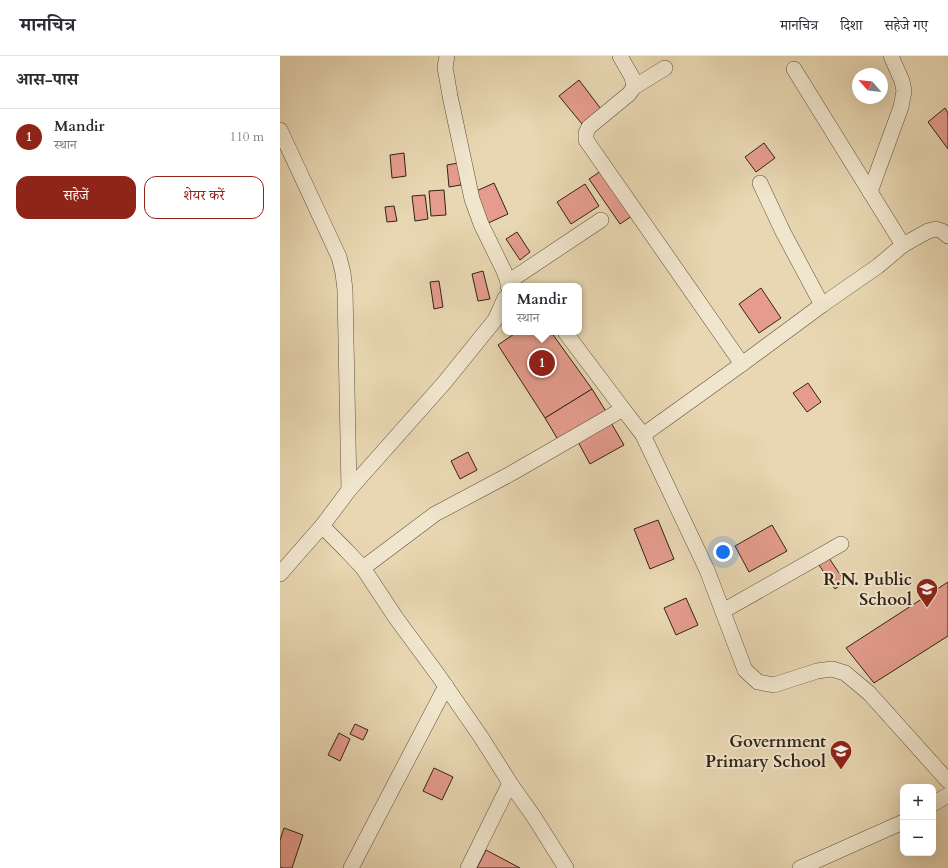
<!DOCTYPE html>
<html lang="hi">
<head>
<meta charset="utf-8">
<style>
	:root { --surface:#fff; --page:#f2f2f3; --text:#2b2b33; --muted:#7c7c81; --line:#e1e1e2; --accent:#8f2418 }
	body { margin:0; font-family:Cardo,"Noto Serif Devanagari",serif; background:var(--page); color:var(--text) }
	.controls { position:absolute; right:12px; bottom:12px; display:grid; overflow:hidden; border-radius:8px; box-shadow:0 4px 16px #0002 }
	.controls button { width:36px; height:36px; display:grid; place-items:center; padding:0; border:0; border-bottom:1px solid var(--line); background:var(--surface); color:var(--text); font:20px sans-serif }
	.compass { position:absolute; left:572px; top:12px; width:36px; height:36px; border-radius:50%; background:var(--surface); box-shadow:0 4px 16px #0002; rotate:297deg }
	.you { position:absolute; left:443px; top:496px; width:14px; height:14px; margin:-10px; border:3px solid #fff; border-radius:50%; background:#1a73e8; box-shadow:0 0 0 6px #1a73e833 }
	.badge { display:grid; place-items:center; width:26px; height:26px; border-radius:50%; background:var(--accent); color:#fff; font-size:13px; font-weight:700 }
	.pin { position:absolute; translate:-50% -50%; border:2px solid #fff; box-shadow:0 1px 4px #0006 }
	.popup { position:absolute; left:222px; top:227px; width:80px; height:52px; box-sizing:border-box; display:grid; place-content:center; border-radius:8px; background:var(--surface); filter:drop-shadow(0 1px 3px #0005); font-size:13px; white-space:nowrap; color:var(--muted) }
	.popup b { font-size:15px; color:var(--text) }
	.popup::after { content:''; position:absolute; left:50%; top:100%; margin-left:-8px; border:8px solid transparent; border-top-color:var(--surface) }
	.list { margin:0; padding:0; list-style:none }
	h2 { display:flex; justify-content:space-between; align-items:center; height:52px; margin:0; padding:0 16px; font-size:17px }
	h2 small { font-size:13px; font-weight:400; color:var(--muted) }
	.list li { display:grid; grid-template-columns:26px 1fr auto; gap:12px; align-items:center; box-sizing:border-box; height:56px; padding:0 16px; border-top:1px solid var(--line) }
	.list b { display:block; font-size:15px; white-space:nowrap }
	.list p { margin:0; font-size:13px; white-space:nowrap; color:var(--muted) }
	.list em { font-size:13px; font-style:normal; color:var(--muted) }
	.actions { display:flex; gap:8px; padding:12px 16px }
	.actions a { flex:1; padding:9px 0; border:1px solid var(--accent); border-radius:12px; text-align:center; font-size:14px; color:var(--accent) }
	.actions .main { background:var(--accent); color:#fff }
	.map { position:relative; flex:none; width:668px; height:812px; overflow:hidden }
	header { display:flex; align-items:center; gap:24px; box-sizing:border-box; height:56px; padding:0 20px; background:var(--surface); border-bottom:1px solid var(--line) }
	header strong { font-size:19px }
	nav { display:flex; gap:22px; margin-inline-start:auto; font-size:14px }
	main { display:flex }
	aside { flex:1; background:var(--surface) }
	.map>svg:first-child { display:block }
	.building { fill:#e59c8e; stroke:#302414 }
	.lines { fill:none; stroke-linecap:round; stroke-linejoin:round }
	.street-casing { stroke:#5e513c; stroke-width:16 }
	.street { stroke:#f0e5cd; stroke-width:15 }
	.labels { text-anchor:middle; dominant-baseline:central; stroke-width:4; stroke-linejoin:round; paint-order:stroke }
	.poi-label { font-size:17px; font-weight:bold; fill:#302414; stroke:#f0e5cd; text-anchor:end }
</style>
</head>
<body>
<header>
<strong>मानचित्र</strong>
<nav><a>मानचित्र</a><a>दिशा</a><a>सहेजे गए</a></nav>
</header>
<main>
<aside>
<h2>आस-पास<small></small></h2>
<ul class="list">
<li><span class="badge">1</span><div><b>Mandir</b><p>स्थान</p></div><em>110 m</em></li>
</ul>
<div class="actions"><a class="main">सहेजें</a><a>शेयर करें</a></div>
</aside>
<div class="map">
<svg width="668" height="812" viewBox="0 0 668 812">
	<rect width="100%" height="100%" fill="#e8d7b2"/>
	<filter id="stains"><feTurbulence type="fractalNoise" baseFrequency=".005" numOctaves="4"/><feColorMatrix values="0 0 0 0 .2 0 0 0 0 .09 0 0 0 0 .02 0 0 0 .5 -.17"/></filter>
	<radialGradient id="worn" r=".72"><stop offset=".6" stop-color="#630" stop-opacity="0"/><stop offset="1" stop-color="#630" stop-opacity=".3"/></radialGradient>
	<g class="building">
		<polygon points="299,24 321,53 302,68 279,40"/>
		<polygon points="665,52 668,57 668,93 648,66"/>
		<polygon points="484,87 495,102 476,116 465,101"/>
		<polygon points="124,97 126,120 112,122 110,99"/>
		<polygon points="178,107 181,129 169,131 167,109"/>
		<polygon points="321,115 352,160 340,168 309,123"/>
		<polygon points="214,127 228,158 206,168 192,137"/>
		<polygon points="305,128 319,150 291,168 277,146"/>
		<polygon points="164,134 166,159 151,160 149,135"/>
		<polygon points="145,139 148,163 135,165 132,140"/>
		<polygon points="114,150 117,165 107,166 105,151"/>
		<polygon points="237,176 250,196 240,204 226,183"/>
		<polygon points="203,215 210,243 198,245 192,218"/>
		<polygon points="159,225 163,251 154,253 150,226"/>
		<polygon points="481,232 501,262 479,277 459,248"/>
		<polygon points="237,276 271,276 312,333 265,362 218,289"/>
		<polygon points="528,327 541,346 527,356 513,337"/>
		<polygon points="312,333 327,357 280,387 265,362"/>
		<polygon points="330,365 344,389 310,408 297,384"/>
		<polygon points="188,396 197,414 180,423 171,405"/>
		<polygon points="378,464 394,503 370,513 354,473"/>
		<polygon points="492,469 507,495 469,516 455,490"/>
		<polygon points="549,502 565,526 555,533 539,509"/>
		<polygon points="668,526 668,580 594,627 566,592"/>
		<polygon points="406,542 418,569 396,579 384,552"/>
		<polygon points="75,668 88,674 83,684 70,678"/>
		<polygon points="59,677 70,683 60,705 48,699"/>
		<polygon points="154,712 173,721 162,744 143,735"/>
		<polygon points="4,772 23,779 12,812 3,812 0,811 0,784"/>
		<polygon points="206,794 240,812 197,812"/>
	</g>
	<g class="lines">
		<g class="street-casing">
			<g id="street">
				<polyline points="167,0 165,11 170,40 192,143 201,168 224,215 228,226 228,230"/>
				<polyline points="340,0 352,21 354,31"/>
				<polyline points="385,12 354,31 349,38 309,71 306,77 306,84 462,308"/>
				<polyline points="514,13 623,189"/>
				<polyline points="0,74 59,201 63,217 65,234 69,434"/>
				<polyline points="480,127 503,176 542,249"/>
				<polyline points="590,136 621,51 624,35 622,25 611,0"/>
				<polyline points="228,226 321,164"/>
				<polyline points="285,276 343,353 363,379 427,514 465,614 478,626 494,629 537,615 552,613 565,617 589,637 668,725"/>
				<polyline points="363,379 462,308 542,249 598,210 623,189 648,175 656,173 662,175 668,180"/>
				<polyline points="42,470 66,494 83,512 116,562 158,619 201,681 230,727 254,761 286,812"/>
				<polyline points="83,512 155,458 232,417 343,353"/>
				<polyline points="0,518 42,470 69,434 164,327 215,264 225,242"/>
				<polyline points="443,555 561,488"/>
				<polyline points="653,748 668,739"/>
				<polyline points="71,812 166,630"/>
				<polyline points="188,812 230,727"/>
				<polyline points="520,812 623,766"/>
			</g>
		</g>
		<use href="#street" class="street"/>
	</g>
	<defs>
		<g id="school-pin" transform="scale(1.15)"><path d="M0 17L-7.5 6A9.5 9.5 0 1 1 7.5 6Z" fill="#8f2418" stroke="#f0e5cd"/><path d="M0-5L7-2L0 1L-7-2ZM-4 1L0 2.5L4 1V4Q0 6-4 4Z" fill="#fff"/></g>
	</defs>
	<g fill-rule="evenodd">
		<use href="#school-pin" x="647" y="533"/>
		<use href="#school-pin" x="561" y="695"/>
	</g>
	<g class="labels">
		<g class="poi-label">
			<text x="632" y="523">R.N. Public<tspan x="632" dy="20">School</tspan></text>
			<text x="546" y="685">Government<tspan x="546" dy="20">Primary School</tspan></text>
		</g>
	</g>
	<rect width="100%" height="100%" filter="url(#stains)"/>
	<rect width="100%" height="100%" fill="url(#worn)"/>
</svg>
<div class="controls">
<button>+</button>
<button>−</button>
</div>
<svg class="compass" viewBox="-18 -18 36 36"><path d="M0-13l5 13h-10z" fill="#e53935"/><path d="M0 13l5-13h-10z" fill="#7c7c81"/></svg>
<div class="you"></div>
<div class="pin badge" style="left:262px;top:307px">1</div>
<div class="popup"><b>Mandir</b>स्थान</div>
</div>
</main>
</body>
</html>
